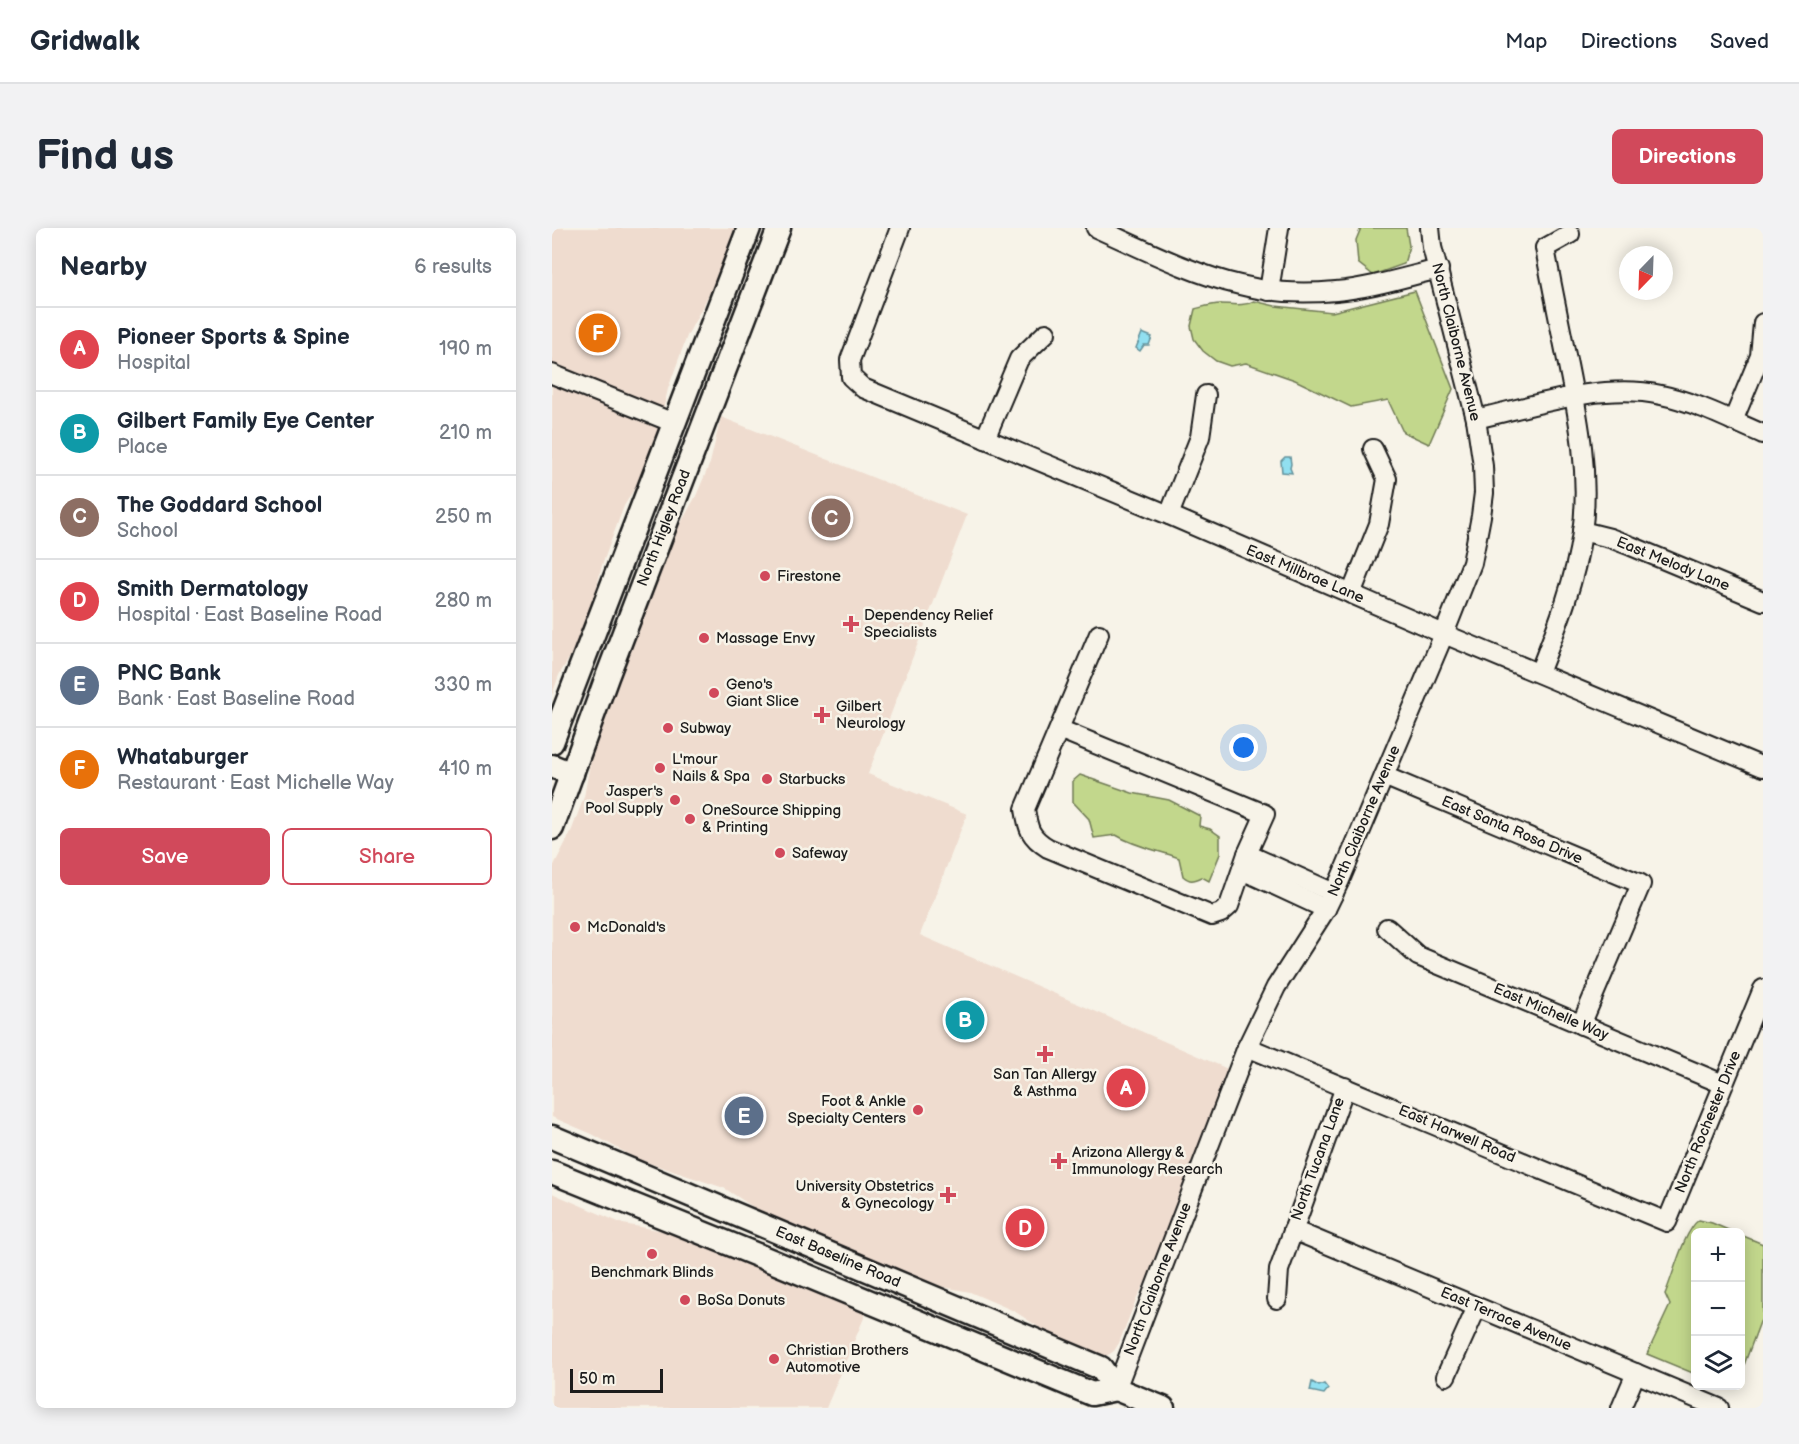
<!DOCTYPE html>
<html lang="en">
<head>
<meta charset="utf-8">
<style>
	:root { --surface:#fff; --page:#f2f2f3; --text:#1f2937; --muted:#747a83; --line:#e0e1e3; --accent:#d1495b }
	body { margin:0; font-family:"Balsamiq Sans",sans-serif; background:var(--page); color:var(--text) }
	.controls { position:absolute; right:18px; bottom:18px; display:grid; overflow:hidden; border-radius:9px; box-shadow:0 3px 15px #0003 }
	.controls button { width:54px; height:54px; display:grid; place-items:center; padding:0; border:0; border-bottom:2px solid var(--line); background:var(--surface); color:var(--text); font:30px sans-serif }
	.compass { position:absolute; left:1067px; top:18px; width:54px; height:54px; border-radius:50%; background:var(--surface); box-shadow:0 3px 15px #0003; rotate:203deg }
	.scale { position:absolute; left:18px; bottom:15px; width:93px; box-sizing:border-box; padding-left:6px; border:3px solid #1c1c1c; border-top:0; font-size:16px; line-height:21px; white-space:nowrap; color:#1c1c1c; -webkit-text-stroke:4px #f7f3e8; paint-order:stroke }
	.you { position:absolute; left:692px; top:520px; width:21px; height:21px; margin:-15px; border:4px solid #fff; border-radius:50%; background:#1a73e8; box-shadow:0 0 0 9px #1a73e833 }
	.badge { display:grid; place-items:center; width:39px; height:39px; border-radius:50%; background:var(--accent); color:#fff; font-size:20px; font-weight:700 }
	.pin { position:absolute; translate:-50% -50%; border:3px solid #fff; box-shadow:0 2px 6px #0006 }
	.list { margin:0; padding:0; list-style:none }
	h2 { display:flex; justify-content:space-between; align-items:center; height:78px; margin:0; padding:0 24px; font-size:26px }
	h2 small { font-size:20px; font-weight:400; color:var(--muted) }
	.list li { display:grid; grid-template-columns:39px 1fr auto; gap:18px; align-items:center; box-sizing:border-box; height:84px; padding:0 24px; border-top:2px solid var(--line) }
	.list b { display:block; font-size:22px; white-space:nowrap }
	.list p { margin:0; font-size:20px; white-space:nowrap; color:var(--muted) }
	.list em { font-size:20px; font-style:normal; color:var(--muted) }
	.actions { display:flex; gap:12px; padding:18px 24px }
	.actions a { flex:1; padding:14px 0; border:2px solid var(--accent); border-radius:9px; text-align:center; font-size:21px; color:var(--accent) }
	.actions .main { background:var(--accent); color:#fff }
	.icon { flex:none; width:33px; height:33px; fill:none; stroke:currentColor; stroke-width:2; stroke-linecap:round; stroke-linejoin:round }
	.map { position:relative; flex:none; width:1211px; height:1180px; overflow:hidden; border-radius:9px }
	header { display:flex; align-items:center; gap:36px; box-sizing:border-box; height:84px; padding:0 30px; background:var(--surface); border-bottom:2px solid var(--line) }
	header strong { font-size:28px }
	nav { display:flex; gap:33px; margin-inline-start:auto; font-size:21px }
	.intro { display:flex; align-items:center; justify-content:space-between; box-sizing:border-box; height:144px; padding:0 36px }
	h1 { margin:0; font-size:42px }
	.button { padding:15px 27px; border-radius:9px; background:var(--accent); color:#fff; font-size:21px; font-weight:700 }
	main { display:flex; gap:36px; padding:0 36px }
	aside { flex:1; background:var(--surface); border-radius:9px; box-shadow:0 3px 15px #0003 }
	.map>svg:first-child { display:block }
	.built { fill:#efdccf }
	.green { fill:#c2d78c; stroke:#6f7a54; stroke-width:1.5 }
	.water { fill:#91dff0; stroke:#62919b; stroke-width:1.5 }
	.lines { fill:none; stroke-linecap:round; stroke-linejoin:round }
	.minor-casing { stroke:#1c1c1c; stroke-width:22 }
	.major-casing { stroke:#1c1c1c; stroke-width:27 }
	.minor { stroke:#f7f3e8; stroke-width:18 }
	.major { stroke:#f7f3e8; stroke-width:22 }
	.poi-dot { fill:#d1495b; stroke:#f7f3e8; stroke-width:2 }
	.labels { text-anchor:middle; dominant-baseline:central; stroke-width:5; stroke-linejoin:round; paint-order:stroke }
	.street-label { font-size:15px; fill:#1c1c1c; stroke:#f7f3e8 }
	.poi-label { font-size:15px; fill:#1c1c1c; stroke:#f7f3e8; text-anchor:start }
</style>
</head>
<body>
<header>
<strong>Gridwalk</strong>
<nav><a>Map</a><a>Directions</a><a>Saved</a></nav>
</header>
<div class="intro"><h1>Find us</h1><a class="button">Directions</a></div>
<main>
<aside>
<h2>Nearby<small>6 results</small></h2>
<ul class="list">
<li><span class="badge" style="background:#e0444e">A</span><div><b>Pioneer Sports &amp; Spine</b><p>Hospital</p></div><em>190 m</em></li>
<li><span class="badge" style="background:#0f9aa8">B</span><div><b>Gilbert Family Eye Center</b><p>Place</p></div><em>210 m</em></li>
<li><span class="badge" style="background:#8d6e63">C</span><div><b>The Goddard School</b><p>School</p></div><em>250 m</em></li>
<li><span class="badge" style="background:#e0444e">D</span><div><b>Smith Dermatology</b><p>Hospital · East Baseline Road</p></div><em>280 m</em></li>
<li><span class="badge" style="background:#5c6f8a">E</span><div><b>PNC Bank</b><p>Bank · East Baseline Road</p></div><em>330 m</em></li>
<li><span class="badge" style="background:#e8710a">F</span><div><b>Whataburger</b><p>Restaurant · East Michelle Way</p></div><em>410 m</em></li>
</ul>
<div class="actions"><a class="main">Save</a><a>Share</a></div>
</aside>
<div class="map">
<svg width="1211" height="1180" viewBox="0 0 1211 1180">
	<rect width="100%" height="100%" fill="#f7f3e8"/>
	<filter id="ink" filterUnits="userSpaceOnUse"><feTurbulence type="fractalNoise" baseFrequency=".0167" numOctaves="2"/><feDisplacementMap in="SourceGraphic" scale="12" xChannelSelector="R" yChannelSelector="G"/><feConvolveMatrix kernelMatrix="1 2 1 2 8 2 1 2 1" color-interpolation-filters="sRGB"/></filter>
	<g filter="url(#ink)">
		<g class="built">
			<polygon points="0,0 184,0 164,53 135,108 116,161 104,212 90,248 72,278 50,337 39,384 27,414 7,447 0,467"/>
			<polygon points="169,189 415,287 316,546 415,586 368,707 678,842 612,1021 585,1069 567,1115 562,1123 556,1127 549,1127 499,1107 462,1083 418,1064 381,1057 212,986 172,960 85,931 40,906 0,889 0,641 19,604 32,569 40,524 125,302 144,268 158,235"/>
			<polygon points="0,965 71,996 112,1003 314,1085 274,1180 0,1180"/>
		</g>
		<g class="green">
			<polygon points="809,0 854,0 857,18 852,36 821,47 806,35 804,12"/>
			<path d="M863,63L901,161L877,216L851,204L836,172L799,179L743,152L694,135L678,138L664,133L651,123L642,111L639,98L643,81C651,79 660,76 668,76C679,76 692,79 702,73L723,78L780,84Z"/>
			<path d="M528,547L580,565L617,572L648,588L647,598L658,601L668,608V626L657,653L650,649C641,653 638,654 631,648L627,630C605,622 584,619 564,607L542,610L537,591L521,574V553Z"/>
			<path d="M1147,992L1160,995L1181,1004H1144L1143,1146L1095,1126L1118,1077L1113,1066C1121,1048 1132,1002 1147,992Z"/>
			<polygon points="1189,1007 1211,1016 1211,1090 1208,1094 1189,1145"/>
		</g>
		<g class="water">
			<polygon points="590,105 600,109 597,117 592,117 588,123 584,120"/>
			<polygon points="733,229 738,229 739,236 738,240 740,245 730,244 729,233"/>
			<polygon points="760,1154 767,1158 772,1156 776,1161 772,1166 758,1163"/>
		</g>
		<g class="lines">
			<g class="minor-casing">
				<g id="minor">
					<polyline points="348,0 298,132 299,149 311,160 617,287 892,406 1211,539"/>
					<path d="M544,0C589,20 640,46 688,57C719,65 752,66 784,63C819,60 853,49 887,41"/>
					<polyline points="717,63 727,0"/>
					<polyline points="0,146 122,195"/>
					<path d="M924,191C981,178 1050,154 1109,167C1144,174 1178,192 1211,206"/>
					<polyline points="1181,193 1208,128 1211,95"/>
					<polyline points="433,211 467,131 494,105"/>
					<polyline points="617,287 648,209 654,167"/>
					<polyline points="1030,303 1058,310 1079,318 1211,373"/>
					<polyline points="799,366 827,296 835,251 821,221"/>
					<path d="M987,445C1005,399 1023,354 1030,305C1038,248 1027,192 1016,137C1008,98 1000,59 993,20L1018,6"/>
					<path d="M507,501L713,586L695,626L677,678L669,685L660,688L496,620C478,609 476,601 473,581L547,406"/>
					<polyline points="832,548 1089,656 1029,797"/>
					<polyline points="695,626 782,665"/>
					<polyline points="690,642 774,681"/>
					<polyline points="835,700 866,728 1171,856"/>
					<polyline points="695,819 1115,994 1211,761"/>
					<polyline points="741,1002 1167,1180"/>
					<polyline points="725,1071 727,1042 793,859"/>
					<polyline points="894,1148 925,1079"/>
					<polyline points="564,1161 695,819 724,759 774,681 788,652 892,406 920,335 929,288 932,265 931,238 924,191 880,19 878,0"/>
					<polyline points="1069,1180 1084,1145"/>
				</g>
			</g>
			<g class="major-casing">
				<g id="major">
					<polyline points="0,514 197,0"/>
					<polyline points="0,538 20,546"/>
					<polyline points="0,600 55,449 227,0"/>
					<polyline points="0,909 549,1140 564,1161 611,1180"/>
					<polyline points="0,944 210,1029 540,1166 564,1161"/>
				</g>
			</g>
			<use href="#minor" class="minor"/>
			<use href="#major" class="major"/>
		</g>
	</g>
	<g class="poi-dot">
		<circle cx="213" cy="348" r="6"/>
		<path d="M296 387h6v6h6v6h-6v6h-6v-6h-6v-6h6z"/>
		<circle cx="152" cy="410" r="6"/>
		<circle cx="162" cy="465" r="6"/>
		<path d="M267 478h6v6h6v6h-6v6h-6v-6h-6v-6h6z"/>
		<circle cx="116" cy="500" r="6"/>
		<circle cx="108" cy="540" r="6"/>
		<circle cx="215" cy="551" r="6"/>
		<circle cx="123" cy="572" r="6"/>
		<circle cx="138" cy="591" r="6"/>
		<circle cx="228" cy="625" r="6"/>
		<circle cx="23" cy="699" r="6"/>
		<path d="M490 817h6v6h6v6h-6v6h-6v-6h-6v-6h6z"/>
		<circle cx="366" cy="882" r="6"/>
		<path d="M504 924h6v6h6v6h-6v6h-6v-6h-6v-6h6z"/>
		<path d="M393 958h6v6h6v6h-6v6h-6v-6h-6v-6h6z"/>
		<circle cx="100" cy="1026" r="6"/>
		<circle cx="133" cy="1072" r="6"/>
		<circle cx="222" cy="1131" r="6"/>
	</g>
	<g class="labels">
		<g class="street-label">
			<text transform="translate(904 114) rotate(76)">North Claiborne Avenue</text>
			<text transform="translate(112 300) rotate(-69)">North Higley Road</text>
			<text transform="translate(1121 336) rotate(22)">East Melody Lane</text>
			<text transform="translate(753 346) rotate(23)">East Millbrae Lane</text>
			<text transform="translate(812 593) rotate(-67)">North Claiborne Avenue</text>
			<text transform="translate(960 602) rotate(23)">East Santa Rosa Drive</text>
			<text transform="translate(999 784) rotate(23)">East Michelle Way</text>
			<text transform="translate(1156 894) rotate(-68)">North Rochester Drive</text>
			<text transform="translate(905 906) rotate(23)">East Harwell Road</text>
			<text transform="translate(766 931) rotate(-70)">North Tucana Lane</text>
			<text transform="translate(286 1029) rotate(23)">East Baseline Road</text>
			<text transform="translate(606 1051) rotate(-69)">North Claiborne Avenue</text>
			<text transform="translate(954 1091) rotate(23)">East Terrace Avenue</text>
		</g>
		<g class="poi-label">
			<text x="225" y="348">Firestone</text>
			<text x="312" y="387">Dependency Relief<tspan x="312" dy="17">Specialists</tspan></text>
			<text x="164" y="410">Massage Envy</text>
			<text x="174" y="456">Geno's<tspan x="174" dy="17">Giant Slice</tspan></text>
			<text x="284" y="478">Gilbert<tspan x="284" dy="17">Neurology</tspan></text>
			<text x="128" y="500">Subway</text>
			<text x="120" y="531">L'mour<tspan x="120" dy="17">Nails &amp; Spa</tspan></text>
			<text x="227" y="551">Starbucks</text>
			<text x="111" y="563" text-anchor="end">Jasper's<tspan x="111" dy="17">Pool Supply</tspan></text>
			<text x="150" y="582">OneSource Shipping<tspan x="150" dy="17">&amp; Printing</tspan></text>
			<text x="240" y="625">Safeway</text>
			<text x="35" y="699">McDonald's</text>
			<text x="493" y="846" text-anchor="middle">San Tan Allergy<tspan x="493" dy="17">&amp; Asthma</tspan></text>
			<text x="354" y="873" text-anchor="end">Foot &amp; Ankle<tspan x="354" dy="17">Specialty Centers</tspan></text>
			<text x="520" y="924">Arizona Allergy &amp;<tspan x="520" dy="17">Immunology Research</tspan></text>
			<text x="382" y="958" text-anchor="end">University Obstetrics<tspan x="382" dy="17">&amp; Gynecology</tspan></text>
			<text x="100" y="1044" text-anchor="middle">Benchmark Blinds</text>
			<text x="145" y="1072">BoSa Donuts</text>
			<text x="234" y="1122">Christian Brothers<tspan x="234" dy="17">Automotive</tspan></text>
		</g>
	</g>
</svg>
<div class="controls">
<button>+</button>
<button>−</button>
<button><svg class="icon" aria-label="layers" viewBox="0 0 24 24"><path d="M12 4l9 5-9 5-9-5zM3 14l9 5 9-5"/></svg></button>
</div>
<svg class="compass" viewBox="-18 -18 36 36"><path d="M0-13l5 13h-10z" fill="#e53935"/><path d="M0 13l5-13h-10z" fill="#747a83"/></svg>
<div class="scale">50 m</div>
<div class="you"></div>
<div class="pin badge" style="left:574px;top:860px;background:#e0444e">A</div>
<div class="pin badge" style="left:413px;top:792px;background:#0f9aa8">B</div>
<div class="pin badge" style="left:279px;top:290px;background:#8d6e63">C</div>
<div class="pin badge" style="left:473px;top:1000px;background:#e0444e">D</div>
<div class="pin badge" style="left:192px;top:888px;background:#5c6f8a">E</div>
<div class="pin badge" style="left:46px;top:105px;background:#e8710a">F</div>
</div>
</main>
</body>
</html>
